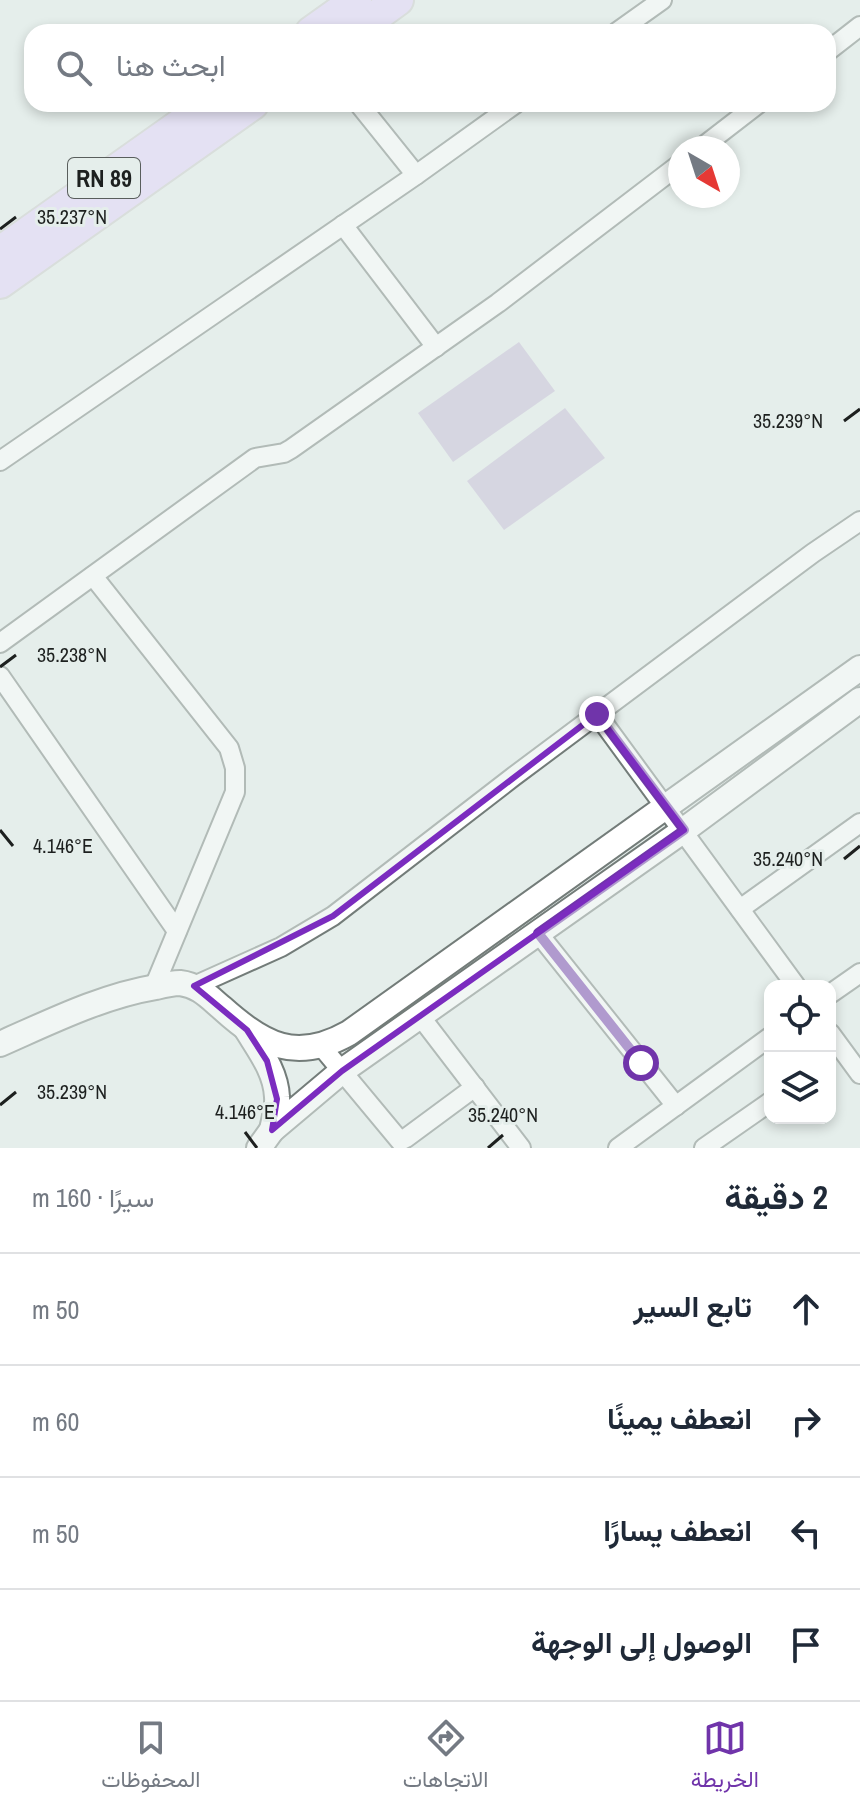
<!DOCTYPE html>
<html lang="ar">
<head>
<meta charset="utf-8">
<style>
	:root { --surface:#fff; --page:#f6f6f7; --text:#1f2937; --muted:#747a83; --line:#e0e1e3; --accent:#7034aa }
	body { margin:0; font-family:"Archivo Narrow",Vazirmatn,sans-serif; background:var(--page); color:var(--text); direction:rtl }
	.controls { position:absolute; right:24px; bottom:24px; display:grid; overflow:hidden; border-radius:16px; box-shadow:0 4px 12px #0003 }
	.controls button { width:72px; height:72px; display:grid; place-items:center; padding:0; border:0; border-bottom:2px solid var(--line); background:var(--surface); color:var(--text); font:40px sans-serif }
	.compass { position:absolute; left:668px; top:136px; width:72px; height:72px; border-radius:50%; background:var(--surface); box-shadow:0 4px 12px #0003; rotate:141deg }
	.stop { position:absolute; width:24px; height:24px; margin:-18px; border:6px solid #7034aa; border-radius:50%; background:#fff }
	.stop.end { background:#7034aa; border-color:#fff; box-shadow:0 2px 8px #0008 }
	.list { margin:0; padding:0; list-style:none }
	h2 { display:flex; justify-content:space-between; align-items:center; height:104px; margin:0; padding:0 32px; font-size:34px }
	h2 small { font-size:26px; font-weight:400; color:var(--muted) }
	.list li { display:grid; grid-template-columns:52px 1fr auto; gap:24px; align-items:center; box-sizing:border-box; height:112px; padding:0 32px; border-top:2px solid var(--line) }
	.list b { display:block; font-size:30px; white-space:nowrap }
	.list em { font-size:26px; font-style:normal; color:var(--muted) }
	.icon { flex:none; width:44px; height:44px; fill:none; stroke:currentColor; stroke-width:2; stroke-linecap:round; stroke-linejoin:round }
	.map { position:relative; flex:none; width:860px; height:1148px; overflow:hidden; direction:ltr }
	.search { position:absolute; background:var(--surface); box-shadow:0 4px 12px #0003; left:24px; right:24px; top:24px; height:88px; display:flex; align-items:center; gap:20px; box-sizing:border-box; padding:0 28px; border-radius:24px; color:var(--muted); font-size:30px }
	.sheet { height:552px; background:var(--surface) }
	nav { display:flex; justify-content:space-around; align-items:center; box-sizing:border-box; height:112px; border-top:2px solid var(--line); background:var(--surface); font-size:22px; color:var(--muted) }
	nav a { display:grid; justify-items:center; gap:4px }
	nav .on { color:var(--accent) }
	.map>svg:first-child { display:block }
	.green { fill:#c4b9d5 }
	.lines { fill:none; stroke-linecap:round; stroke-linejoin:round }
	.minor-casing { stroke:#737c79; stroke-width:22 }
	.tertiary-casing { stroke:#737c79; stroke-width:28 }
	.primary-casing { stroke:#c9c9c9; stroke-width:34 }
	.minor { stroke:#fff; stroke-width:18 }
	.tertiary { stroke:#fff; stroke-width:24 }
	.primary { stroke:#e3d1fc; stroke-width:30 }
	.route { stroke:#7034aa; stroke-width:10 }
	.marked { fill:none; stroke:#7b2cbf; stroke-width:6; stroke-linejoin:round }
	.ticks { fill:none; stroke:#1d201f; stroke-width:3 }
	.labels { text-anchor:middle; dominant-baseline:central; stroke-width:6; stroke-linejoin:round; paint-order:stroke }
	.shield { fill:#e5eeeb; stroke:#595e5c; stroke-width:2 }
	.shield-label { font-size:24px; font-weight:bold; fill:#1d201f }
	.ticks-label { font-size:20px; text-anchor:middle; fill:#1d201f; stroke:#e5eeeb; stroke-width:6; stroke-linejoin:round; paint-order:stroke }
</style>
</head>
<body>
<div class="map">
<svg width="860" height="1148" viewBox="0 0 860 1148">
	<rect width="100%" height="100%" fill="#e5eeeb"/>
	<g class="green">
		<polygon points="519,342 555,391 453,462 418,413"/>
		<polygon points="565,408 605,458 504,530 467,481"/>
	</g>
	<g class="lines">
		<g class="minor-casing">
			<g id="minor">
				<polyline points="617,32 662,0"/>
				<polyline points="828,51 860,26"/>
				<polyline points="359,104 416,175"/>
				<polyline points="701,148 758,104"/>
				<polyline points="343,225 436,347"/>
				<polyline points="0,461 416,175 515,104"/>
				<polyline points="93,576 229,748 235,768 235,792 154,987"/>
				<polyline points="0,643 255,458 284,453 291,449 498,303 680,164"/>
				<polyline points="0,676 177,931"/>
				<polyline points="597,714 796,986"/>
				<polyline points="740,909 860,823"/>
				<polyline points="538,933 676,1106"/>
				<polyline points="194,986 281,947 333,916 513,777 813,553 860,521"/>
				<polyline points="830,994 860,973"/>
				<polyline points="420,1016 521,1148"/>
				<polyline points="830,1033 860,1074"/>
				<polyline points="321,1046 400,1141 406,1138 475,1087"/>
				<polyline points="618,1148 770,1037"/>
				<polyline points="704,1148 770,1102"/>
			</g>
		</g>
		<g class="tertiary-casing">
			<g id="tertiary">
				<path d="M247,1030C260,1051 276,1072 277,1097C278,1107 274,1119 272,1130"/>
				<path d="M0,1044C50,1022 102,996 156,987C164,985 173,983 180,983C198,985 209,997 222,1008C263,1045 296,1063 349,1033L860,668"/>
				<polyline points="259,1148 272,1130 342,1071 684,830 860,700"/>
			</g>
		</g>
		<g class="primary-casing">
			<g id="primary">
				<polyline points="311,32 356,0"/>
				<polyline points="354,32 398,0"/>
				<polyline points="0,252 209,104"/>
				<polyline points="0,283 253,104"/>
			</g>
		</g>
		<use href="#minor" class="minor"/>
		<use href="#tertiary" class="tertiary"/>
		<use href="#primary" class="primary"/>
	</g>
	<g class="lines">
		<polyline class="route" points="597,714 684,830 538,933 641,1063"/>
	</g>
	<path d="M0 0H860V1148H0ZM597,714L684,830L342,1071L272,1130L277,1099L267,1061L247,1030L194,986L333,916Z" fill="#e5eeeb" fill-opacity=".55" fill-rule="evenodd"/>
	<path class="marked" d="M597,714L684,830L342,1071L272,1130L277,1099L267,1061L247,1030L194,986L333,916Z"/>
	<path class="ticks" d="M0,229L16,217M844,421L860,409M0,667L16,655M0,830L13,846M844,859L860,846M0,1105L16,1092M245,1132L257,1148M488,1148L503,1135"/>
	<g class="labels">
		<rect class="shield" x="68" y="158" width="72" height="40" rx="6"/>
		<g class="shield-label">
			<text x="104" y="178">RN 89</text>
		</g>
	</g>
	<g class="ticks-label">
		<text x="72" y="224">35.237°N</text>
		<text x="788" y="428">35.239°N</text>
		<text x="72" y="662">35.238°N</text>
		<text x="63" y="853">4.146°E</text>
		<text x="788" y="866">35.240°N</text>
		<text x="72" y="1099">35.239°N</text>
		<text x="245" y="1119">4.146°E</text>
		<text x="503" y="1122">35.240°N</text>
	</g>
</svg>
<div class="controls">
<button><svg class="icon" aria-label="locate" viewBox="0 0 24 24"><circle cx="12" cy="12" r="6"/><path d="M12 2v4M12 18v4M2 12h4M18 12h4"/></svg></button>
<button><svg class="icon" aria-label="layers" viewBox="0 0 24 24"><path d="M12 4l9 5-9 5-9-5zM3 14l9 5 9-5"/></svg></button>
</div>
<svg class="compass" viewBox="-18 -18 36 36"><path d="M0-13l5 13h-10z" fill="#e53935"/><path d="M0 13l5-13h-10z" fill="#747a83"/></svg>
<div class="stop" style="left:641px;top:1063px"></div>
<div class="stop end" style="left:597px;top:714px"></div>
<div class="search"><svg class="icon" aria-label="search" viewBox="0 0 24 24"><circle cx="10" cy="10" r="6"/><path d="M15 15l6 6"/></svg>ابحث هنا</div>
</div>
<section class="sheet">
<h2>2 دقيقة<small>سيرًا · 160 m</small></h2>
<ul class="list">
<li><svg class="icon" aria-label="ahead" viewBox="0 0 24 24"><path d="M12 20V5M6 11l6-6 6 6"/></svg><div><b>تابع السير</b></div><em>50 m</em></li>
<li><svg class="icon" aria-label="right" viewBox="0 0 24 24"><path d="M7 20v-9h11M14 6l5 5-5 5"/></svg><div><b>انعطف يمينًا</b></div><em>60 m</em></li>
<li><svg class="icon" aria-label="left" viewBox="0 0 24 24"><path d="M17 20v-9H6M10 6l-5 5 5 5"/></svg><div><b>انعطف يسارًا</b></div><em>50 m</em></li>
<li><svg class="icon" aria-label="arrive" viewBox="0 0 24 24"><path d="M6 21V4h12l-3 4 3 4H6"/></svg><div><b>الوصول إلى الوجهة</b></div></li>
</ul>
</section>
<nav>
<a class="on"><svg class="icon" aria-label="map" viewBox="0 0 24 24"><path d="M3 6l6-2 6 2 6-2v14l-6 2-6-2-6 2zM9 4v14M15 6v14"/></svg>الخريطة</a>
<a><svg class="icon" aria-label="directions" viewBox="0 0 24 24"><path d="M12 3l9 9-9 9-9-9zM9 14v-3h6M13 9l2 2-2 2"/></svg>الاتجاهات</a>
<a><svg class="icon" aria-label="saved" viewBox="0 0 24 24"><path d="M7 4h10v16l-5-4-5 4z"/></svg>المحفوظات</a>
</nav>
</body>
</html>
